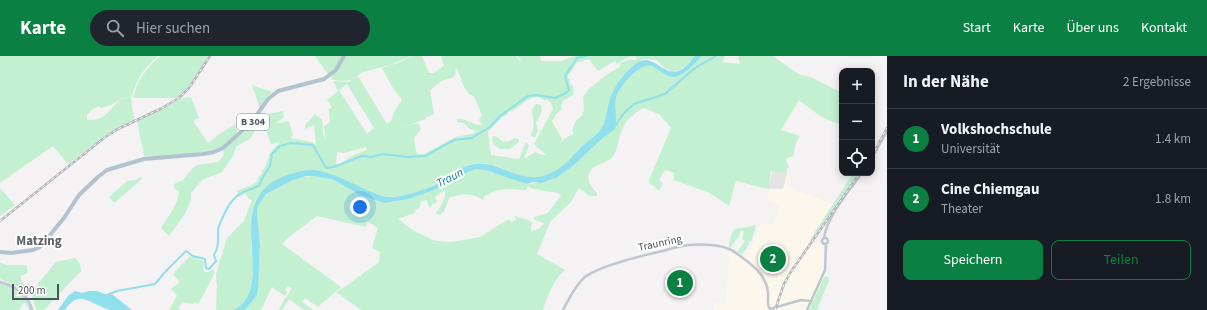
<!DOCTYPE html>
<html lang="de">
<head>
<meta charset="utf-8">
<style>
	:root { --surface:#171b24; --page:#20242c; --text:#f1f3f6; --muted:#9ea1a6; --line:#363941; --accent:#0b8043 }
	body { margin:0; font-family:"Source Sans 3",sans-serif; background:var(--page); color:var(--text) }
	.controls { position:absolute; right:12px; top:12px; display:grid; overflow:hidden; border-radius:8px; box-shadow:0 2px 10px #0003 }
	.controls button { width:36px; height:36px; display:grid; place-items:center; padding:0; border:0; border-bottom:1px solid var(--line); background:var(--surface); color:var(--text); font:20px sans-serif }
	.scale { position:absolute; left:12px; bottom:10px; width:47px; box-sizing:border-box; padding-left:4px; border:2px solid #49565f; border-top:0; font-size:11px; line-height:14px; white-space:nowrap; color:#49565f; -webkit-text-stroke:3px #fff; paint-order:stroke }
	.you { position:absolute; left:360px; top:151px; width:14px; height:14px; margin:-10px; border:3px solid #fff; border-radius:50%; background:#1a73e8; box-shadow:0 0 0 6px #1a73e833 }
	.badge { display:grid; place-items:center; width:26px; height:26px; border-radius:50%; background:var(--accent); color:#fff; font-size:13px; font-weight:700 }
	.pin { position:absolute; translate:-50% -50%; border:2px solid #fff; box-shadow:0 1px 4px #0006 }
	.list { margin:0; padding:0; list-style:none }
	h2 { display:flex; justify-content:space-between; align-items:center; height:52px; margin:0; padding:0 16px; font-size:17px }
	h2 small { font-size:13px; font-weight:400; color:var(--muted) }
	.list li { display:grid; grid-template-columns:26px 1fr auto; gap:12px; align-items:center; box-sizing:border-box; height:60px; padding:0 16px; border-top:1px solid var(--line) }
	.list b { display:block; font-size:15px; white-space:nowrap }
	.list p { margin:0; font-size:13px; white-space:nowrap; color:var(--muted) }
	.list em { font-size:13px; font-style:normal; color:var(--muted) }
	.actions { display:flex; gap:8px; padding:12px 16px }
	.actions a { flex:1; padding:9px 0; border:1px solid var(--accent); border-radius:8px; text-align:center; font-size:14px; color:var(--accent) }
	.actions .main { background:var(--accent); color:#fff }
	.icon { flex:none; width:22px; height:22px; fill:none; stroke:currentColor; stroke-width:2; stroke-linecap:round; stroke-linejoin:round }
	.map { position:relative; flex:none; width:887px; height:254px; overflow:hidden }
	header { display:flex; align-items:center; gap:24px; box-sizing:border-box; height:56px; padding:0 20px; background:var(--accent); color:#fff }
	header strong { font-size:19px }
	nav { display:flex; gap:22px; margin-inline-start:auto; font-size:14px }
	.search { width:280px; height:36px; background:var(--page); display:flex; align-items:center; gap:10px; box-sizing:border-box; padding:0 14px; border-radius:22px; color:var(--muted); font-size:15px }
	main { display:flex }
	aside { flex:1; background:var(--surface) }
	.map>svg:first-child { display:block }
	.commercial { fill:#fcf7ed }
	.education { fill:#e5e3e4 }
	.green { fill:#c2f0d1; fill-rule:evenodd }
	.water { fill:#90dfec }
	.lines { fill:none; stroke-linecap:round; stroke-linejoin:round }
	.canal { stroke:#90dfec; stroke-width:2 }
	.tertiary { stroke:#bdc7ce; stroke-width:2.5 }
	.secondary { stroke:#c0cbd5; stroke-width:3 }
	.primary { stroke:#b2c3d0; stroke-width:4 }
	.rail-casing { stroke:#b4b7bc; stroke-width:2.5 }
	.rail { stroke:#fff; stroke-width:1; stroke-dasharray:3; stroke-linecap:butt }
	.labels { text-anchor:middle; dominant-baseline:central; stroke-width:4; stroke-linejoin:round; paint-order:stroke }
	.shield { fill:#fff; stroke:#80898f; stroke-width:1 }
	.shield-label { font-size:10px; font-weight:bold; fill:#49565f }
	.street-label { font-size:11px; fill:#49565f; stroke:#fff }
	.water-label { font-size:12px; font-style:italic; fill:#0f7c8f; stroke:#fff }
	.quarter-label { font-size:13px; font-weight:bold; fill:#5e6367; stroke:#fff }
</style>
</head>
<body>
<header>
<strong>Karte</strong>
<div class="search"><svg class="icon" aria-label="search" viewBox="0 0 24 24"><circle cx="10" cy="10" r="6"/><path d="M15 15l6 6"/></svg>Hier suchen</div>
<nav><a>Start</a><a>Karte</a><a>Über uns</a><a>Kontakt</a></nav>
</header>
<main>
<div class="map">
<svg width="887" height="254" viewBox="0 0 887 254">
	<rect width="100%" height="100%" fill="#f4f2f2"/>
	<polygon class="commercial" points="771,115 789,118 786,129 797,133 797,135 833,148 810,183 813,187 820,188 823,190 825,199 823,217 806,254 713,254 714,246 726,249 729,196 732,196 742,203 752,189 759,170 764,167 774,169 780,149 767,145"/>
	<polygon class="education" points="772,115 787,118 783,133 769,133"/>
	<g class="green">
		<path d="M0,0H158C145,11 135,24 132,41C123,40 120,44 113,48C110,50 104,51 100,52L99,50L93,53L87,59V64C92,64 96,64 100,62C113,57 115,40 131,41L132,52L135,64L104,80L68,108L53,90L0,127Z"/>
		<path d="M160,0H209L188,32L177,42H133C137,24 147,12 160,0Z"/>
		<polygon points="315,0 342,0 335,12 328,18"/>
		<polygon points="346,0 411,0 390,9 363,16 351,24 342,25 333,24 331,20 341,10"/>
		<path d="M412,0H422L429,17H433L444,10L441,0H516L520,5L521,4L517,0H540L541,5H562L574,0H633L626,2L617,8L615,5L598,15L589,3L576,7L572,15L568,19V22L570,23V27L572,29L574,34L573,39L563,45L561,49L562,53L556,58L552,65L562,83L560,86L574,77L572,75L575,66L583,58L584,54L583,41L589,33L606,19L620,11V7L629,4H636L637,2L635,0H695C682,14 672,23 657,4L642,3C631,11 620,22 614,34C609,44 608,56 605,66C601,76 591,82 585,89C572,102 562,114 544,120C518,128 497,102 471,108C457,112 449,121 437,128C421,137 397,143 379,140L314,114L301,116L280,122L266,132L260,139L253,155L251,189L253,199V223L250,239L238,252L234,254H216L217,232L216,218L227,182L244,165L252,144L249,143L245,137L239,141L237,135L256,127L266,109L270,97L280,86L271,88L264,69L260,73L254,75L251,82L236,91L233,100L222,116L202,124L191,137V144L185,158L169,180L161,172C168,160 178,149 179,135L176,134L174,131V128L183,124L192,113L197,109L218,106L224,99L223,94L253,69L259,60L283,55L284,61L277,66V67L289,65L293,80L290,82L312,86L316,89L314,69L305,73V69L315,58L322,64L323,77L326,86L324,70L329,67L330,64L329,57L330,56L328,54L332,51L327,44L338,35L333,25L348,26L358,20L387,68L391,65L394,56L402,44L391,29L382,12L400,6ZM457,12L464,31L470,39L474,40L482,59L479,64L482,69C472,70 466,61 457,63V66L464,67L470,73L474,74L475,77L456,81L424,98H418L416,96L414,82L421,73L418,67L395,74L413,68V66L414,67L426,63V60L427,61L434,58L430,35C435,29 444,22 452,22L456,18L455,14ZM347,28L374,72L367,78L339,34ZM536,41L541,42L544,44H548L551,47L553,53L534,88L546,99H542L535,96L524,103L529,89L526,86L519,103L491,99L488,76L501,62L508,58V56C517,55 523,43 536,41ZM366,91L367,94L353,99L340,108H336L337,96L344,97Z"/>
		<path d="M702,0H725L722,6L740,8L738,1L740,0H773L798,18L813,22L842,37V69L828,64L820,60L799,44L781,74L800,80L796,87L793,101H789L786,103L789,112H787L786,118L771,115L769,133H768L736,125L729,150L710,137L674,124V117L665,114L659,124L663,127L659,135L654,130L650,128L649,124L671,72L659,58L643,52C634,58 626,63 622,74C618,82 619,92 613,100C606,110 591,106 588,121C588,127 593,133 597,137V140H590L579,132L571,146L550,166L537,198L565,214C553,224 548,240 543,254H361L336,236L346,230L379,206L380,196L372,192L378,172L368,166L365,171L317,160L289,181L282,188L341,231L318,251L305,242L302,246L313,254H304L289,243L282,254H278L292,232L288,230L285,234L287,236L285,240L272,231L261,254H245L258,228L260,189L257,156L258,150L266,138L282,129L299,121L314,120L334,124L360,139L384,147L408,143L432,135L457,123L468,116L476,113L490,115L496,118L527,128L536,127L552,124L563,117L574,109L616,70C617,60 614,50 616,42C619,31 639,7 651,9C658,11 664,21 672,21C684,21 694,7 702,0ZM528,130L533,133L558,137L561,140L548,157L534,161L535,164L544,167L539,173L533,174L531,176L532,167C528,162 520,163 514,159L516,164L511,166L509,163L480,181L452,186L436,185L429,182L411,173L398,163L414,157L416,154L419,152L422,145L427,144L428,149L430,152L433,147L435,148L437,145L435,142L436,140L445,134C446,141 441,151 436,157L439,159L444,156L449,142C460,137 473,137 483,144L484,140L498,134L507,133L526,134Z"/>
		<polygon points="252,29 272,36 265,43 260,53"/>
		<path d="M191,41L199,62L193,65L208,87L221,77L236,68L237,78C232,82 226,88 220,91C210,97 155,103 144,100L137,65L183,42Z"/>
		<polygon points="536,48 541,49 542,55 536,67 538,75 535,81 532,81 531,79 534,70 532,54"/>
		<polygon points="493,80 496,80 503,86 509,85 515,82 519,83 519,86 510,93 500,93 493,88 492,82"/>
		<polygon points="853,117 859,117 811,185 810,184"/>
		<polygon points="141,121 142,121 141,124 114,147 109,141 127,125 135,124"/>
		<polygon points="0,132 15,149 0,160"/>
		<path d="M754,169L756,170L751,186L749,185L748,187H750L742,198L737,196L745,185L742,183L744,175H740L739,180L730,192L729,190C733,163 738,177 754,169Z"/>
		<polygon points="190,200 203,205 204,209 203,213 205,216 209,216 212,213 215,216 205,236 198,248 195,246 193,248 183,246 179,250 180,254 169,254 177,239 171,233 180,226 173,218"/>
		<polygon points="75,202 80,208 81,215 44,254 36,254 31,236 56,206"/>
		<polygon points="0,207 2,207 6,209 26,209 28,217 20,220 23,229 30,228 31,230 23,234 17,230 0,223"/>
		<polygon points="826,220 829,222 829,224 817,254 809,254 824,222"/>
		<path d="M0,227C18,232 23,237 31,254H29L25,246L19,254H0Z"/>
	</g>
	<g class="water">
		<path d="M695,0H702C695,7 683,21 673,21C665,21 659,13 652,10C640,5 618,32 616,42C614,53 618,62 615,73L604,81L574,109L563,117L556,122L541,127L533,126L527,128L496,118L490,115L476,113L468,116L457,123L432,135L408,143L384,147L360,139L334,124L314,120H306L293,124L266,138L258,150L257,156L260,189L258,233L257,239L245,254H234C279,230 221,149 280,122C289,118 306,113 315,114C333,117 351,127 367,134C374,137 381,141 389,141C400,142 429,133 439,127C449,120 458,112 470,109C496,101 518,129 546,119C565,112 572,100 586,87C593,81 600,76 604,68C607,60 607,51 610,43C615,28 627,13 640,5C656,0 662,19 678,15C685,13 690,5 695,0Z"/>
		<path d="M75,235L82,237L89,235H97L105,238L113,239L132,254C125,254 116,254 110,254C92,250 80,231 65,254H58L68,240Z"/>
	</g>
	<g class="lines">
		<g class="canal">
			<polyline points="615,70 624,57 634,48 665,38 695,12 716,0"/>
			<path d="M107,239L117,235L155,228L165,216L186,195L193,200L205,203L206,212L209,213L216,205L214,199C219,192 218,183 218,175C218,171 220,167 222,163C231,141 238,137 259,130L263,121L270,110L272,98L280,90L291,87L313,89L326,112L334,111L362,100L372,101L383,98L407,101L425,100L454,84L472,82L490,71L500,60L528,40L536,39L555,42L564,38L569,34L565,20L577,2L586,0"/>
		</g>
		<g class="tertiary">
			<polyline points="872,102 887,75"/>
			<path d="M824,182C828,158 848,137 862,117"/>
			<circle cx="825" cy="185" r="3"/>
			<path d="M563,254C569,243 575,229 585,221C589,218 594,216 598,214C616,206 634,202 654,197C665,195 677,190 689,189C704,188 724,188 736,197C750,207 766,218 768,236C769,242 766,249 770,253L801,244L811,245"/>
			<polyline points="807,254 825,214 826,188"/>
		</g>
		<path class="secondary" d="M0,226C16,231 27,237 32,254"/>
		<polyline class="primary" points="0,196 11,197 33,194 40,191 64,162 79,139 98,121 107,114 144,103 203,98 214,96 223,92 251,67 268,43 278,35 324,23 336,14 344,0"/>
		<g class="rail-casing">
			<g id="rail">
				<polyline points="872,100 887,72"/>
				<polyline points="0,165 104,82 116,74 162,52 179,42 189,32 210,0"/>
				<polyline points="775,254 784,228 790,217 860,117"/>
			</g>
		</g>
		<use href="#rail" class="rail"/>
	</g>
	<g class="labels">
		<rect class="shield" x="237" y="58" width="32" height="16" rx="3"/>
		<g class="shield-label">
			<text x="253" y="66">B 304</text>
		</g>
		<g class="street-label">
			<text transform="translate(660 187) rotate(-12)">Traunring</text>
		</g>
		<g class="water-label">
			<text transform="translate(450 122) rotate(-27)">Traun</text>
		</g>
		<g class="quarter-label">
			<text x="39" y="185">Matzing</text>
		</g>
	</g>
</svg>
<div class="controls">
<button>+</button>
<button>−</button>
<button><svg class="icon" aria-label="locate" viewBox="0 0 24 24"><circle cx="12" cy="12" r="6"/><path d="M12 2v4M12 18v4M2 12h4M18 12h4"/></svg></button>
</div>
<div class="scale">200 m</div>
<div class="you"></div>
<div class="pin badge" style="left:680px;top:227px">1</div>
<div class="pin badge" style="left:773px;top:203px">2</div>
</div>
<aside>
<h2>In der Nähe<small>2 Ergebnisse</small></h2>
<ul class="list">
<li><span class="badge">1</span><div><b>Volkshochschule</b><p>Universität</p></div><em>1.4 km</em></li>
<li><span class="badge">2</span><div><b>Cine Chiemgau</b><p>Theater</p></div><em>1.8 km</em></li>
</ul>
<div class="actions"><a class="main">Speichern</a><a>Teilen</a></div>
</aside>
</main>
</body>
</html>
